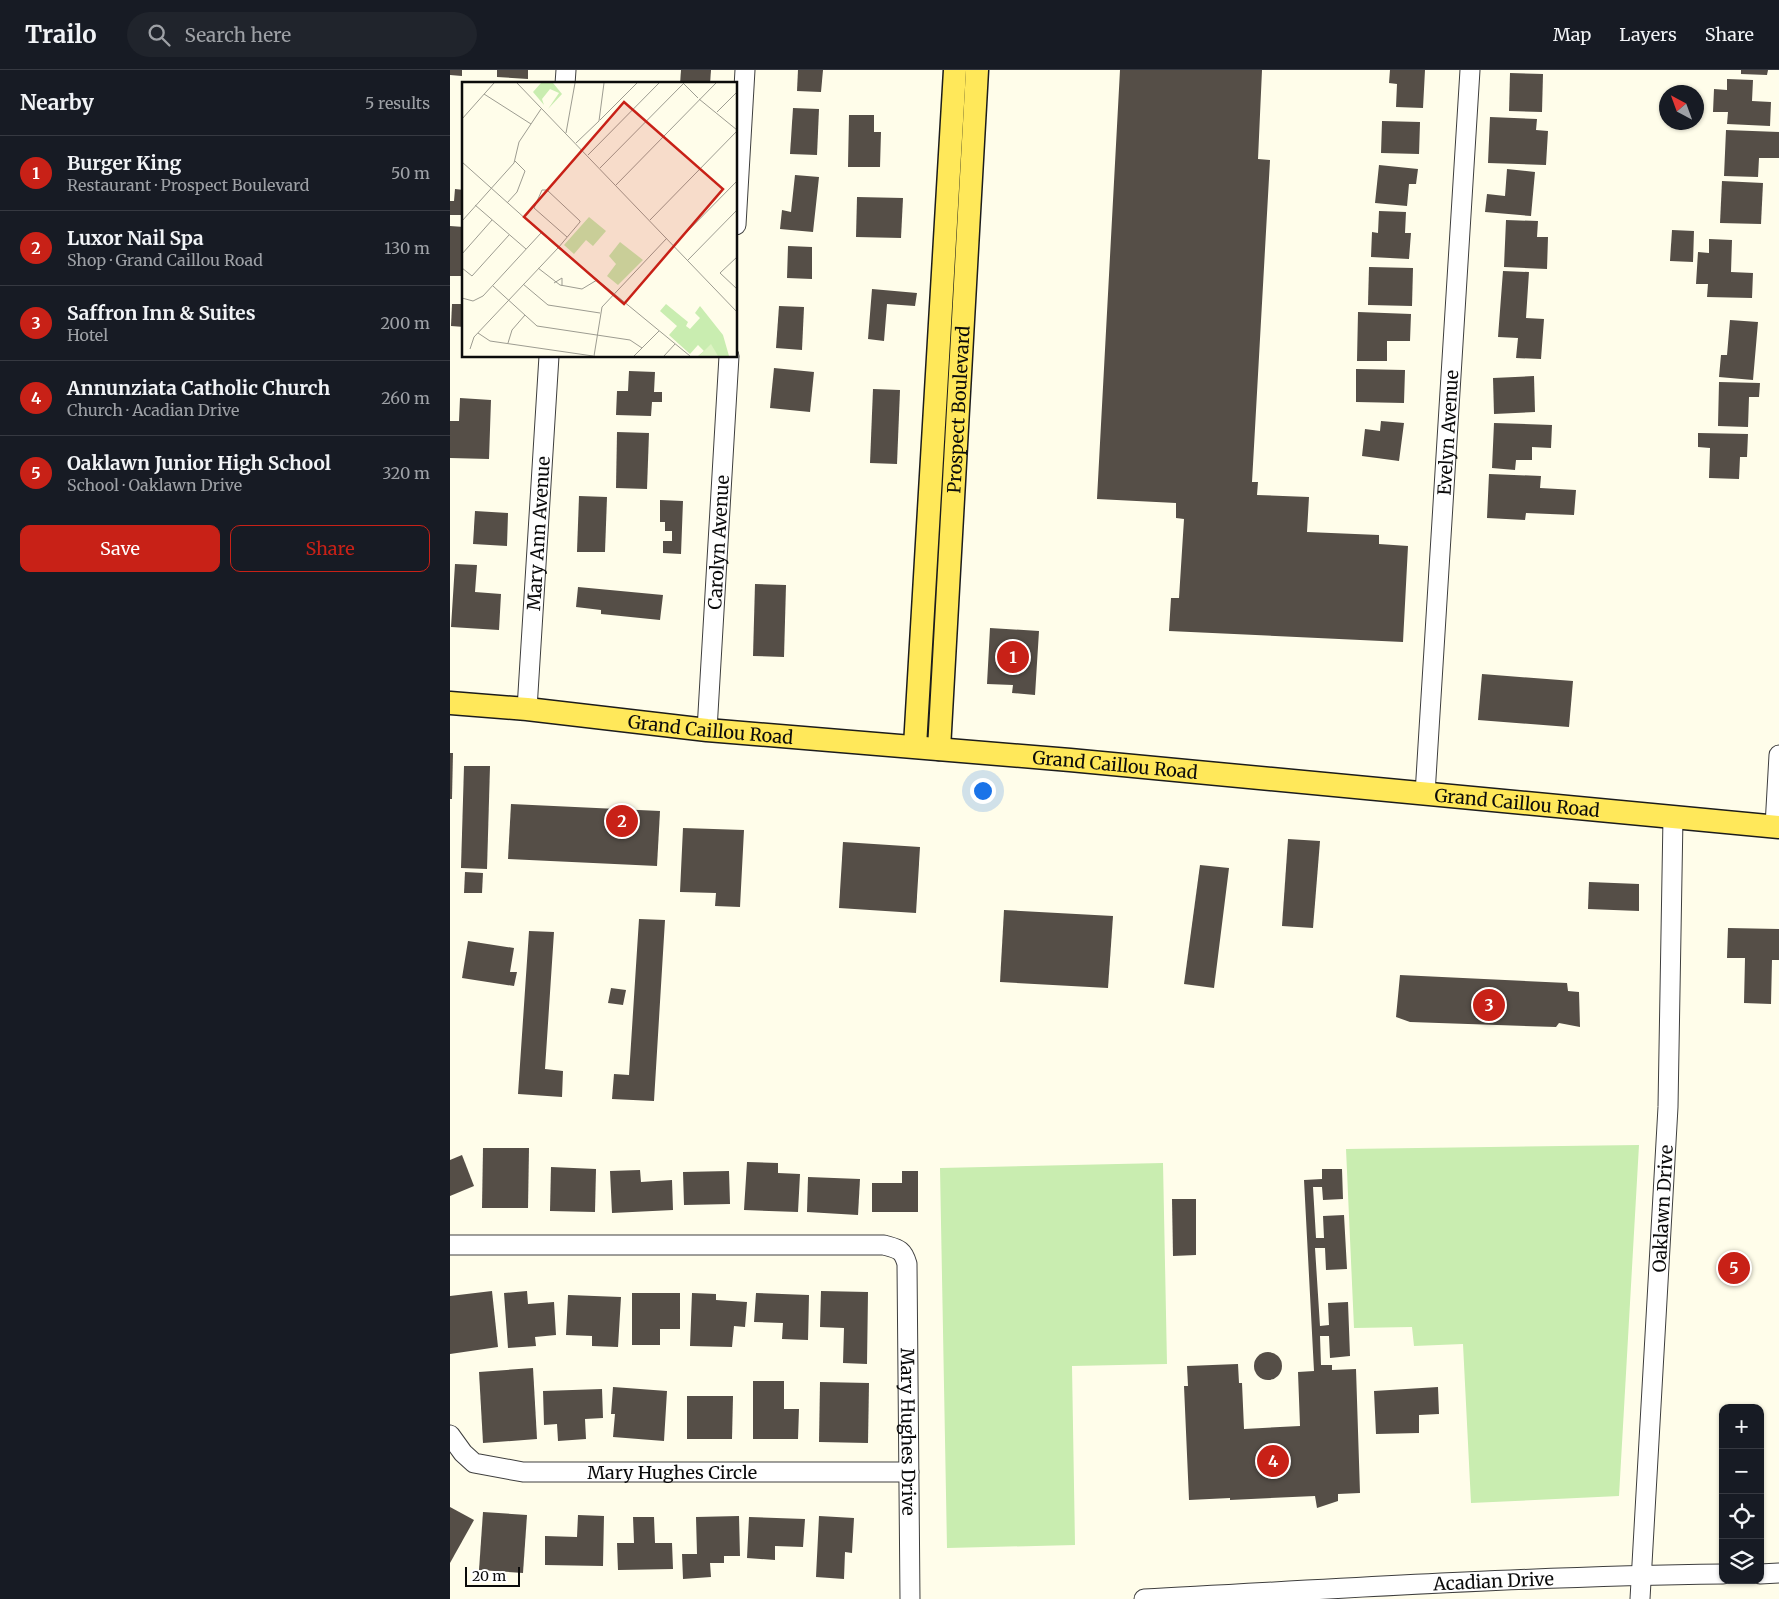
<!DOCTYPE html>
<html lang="en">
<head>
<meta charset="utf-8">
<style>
	:root { --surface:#171b24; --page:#20242c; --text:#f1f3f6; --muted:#9ea1a6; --line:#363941; --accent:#c82117 }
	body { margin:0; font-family:Merriweather,serif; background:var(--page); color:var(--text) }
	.controls { position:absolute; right:15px; bottom:15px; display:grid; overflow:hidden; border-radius:10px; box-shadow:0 1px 4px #0004 }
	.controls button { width:45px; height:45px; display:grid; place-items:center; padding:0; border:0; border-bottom:1px solid var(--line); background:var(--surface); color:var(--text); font:25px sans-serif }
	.compass { position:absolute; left:1209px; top:15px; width:45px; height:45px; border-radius:50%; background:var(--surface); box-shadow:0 1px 4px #0004; rotate:319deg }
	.scale { position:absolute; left:15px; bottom:12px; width:55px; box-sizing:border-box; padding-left:5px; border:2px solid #0b0b0b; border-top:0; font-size:14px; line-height:18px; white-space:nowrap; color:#0b0b0b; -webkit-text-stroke:4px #fff; paint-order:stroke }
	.you { position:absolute; left:532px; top:720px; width:18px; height:18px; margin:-12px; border:4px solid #fff; border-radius:50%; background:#1a73e8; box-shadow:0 0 0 8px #1a73e833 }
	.badge { display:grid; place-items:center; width:32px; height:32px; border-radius:50%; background:var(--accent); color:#fff; font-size:16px; font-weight:700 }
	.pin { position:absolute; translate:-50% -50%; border:2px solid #fff; box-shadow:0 1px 5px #0006 }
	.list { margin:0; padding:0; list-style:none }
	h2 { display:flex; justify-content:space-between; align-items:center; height:65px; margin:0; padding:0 20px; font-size:21px }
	h2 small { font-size:16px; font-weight:400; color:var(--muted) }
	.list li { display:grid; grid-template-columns:32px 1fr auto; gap:15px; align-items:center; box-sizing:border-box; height:75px; padding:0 20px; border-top:1px solid var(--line) }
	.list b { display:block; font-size:19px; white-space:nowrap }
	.list p { margin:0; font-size:16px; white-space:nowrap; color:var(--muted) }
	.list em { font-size:16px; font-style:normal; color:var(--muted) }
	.actions { display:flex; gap:10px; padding:15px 20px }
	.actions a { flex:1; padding:11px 0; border:1px solid var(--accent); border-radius:10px; text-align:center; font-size:18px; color:var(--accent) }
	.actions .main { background:var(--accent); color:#fff }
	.icon { flex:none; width:28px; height:28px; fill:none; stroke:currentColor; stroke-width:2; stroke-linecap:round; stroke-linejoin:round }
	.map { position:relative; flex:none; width:1329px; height:1529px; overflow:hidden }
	header { display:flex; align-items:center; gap:30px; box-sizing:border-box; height:70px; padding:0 25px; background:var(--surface); border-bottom:1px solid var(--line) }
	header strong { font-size:24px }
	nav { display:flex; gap:28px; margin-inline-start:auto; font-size:18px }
	.search { width:350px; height:45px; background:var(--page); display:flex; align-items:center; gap:12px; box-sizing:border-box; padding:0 18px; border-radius:28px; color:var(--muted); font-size:19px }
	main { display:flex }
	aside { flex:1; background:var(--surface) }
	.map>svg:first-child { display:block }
	.green { fill:#c9edb0 }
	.building { fill:#554e47 }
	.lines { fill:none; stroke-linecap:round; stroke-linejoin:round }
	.minor-casing { stroke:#3e3e3e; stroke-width:21 }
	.major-casing { stroke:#1c1c1c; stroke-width:25 }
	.minor { stroke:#fff; stroke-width:19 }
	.major { stroke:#ffe85a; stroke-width:22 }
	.labels { text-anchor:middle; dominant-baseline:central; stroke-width:5; stroke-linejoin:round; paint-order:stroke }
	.street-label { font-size:18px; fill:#0b0b0b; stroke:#fff }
	.inset-road { fill:none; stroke:#9d9c91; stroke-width:1 }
	.view { fill:#c82117; fill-opacity:0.15; stroke:#c82117; stroke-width:2.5 }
	.inset-edge { fill:none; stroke:#0b0b0b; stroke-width:2.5 }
</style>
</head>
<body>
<header>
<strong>Trailo</strong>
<div class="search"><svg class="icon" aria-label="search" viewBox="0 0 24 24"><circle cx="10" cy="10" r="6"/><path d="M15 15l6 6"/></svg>Search here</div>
<nav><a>Map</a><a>Layers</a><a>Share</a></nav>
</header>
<main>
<aside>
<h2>Nearby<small>5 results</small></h2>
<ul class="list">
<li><span class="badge">1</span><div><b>Burger King</b><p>Restaurant · Prospect Boulevard</p></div><em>50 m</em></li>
<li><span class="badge">2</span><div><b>Luxor Nail Spa</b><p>Shop · Grand Caillou Road</p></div><em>130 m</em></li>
<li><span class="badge">3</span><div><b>Saffron Inn &amp; Suites</b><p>Hotel</p></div><em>200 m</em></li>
<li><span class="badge">4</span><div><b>Annunziata Catholic Church</b><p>Church · Acadian Drive</p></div><em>260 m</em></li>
<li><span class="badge">5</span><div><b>Oaklawn Junior High School</b><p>School · Oaklawn Drive</p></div><em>320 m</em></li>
</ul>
<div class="actions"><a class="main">Save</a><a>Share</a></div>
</aside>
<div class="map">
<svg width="1329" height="1529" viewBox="0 0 1329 1529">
	<rect width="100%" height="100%" fill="#fffdea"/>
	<g class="green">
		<polygon points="1189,1075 1169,1426 1021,1433 1013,1274 964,1276 962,1257 904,1258 896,1079"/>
		<polygon points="713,1093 717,1294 622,1296 625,1475 497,1478 490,1098"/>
	</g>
	<g class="building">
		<polygon points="0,0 12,0 12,6 0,5"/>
		<polygon points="47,0 78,0 78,9 47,7"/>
		<polygon points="231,0 261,0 260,14 230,14"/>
		<polygon points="348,0 373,0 371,22 347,21"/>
		<polygon points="670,0 812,0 808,89 820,90 802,412 808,412 807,425 859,427 857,462 929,465 929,474 958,476 953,572 719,561 721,528 729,528 734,449 726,448 726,433 647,429"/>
		<polygon points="940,0 975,0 973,38 946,37 947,14 939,13"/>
		<polygon points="1291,0 1318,0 1317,5 1291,4"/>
		<polygon points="1060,3 1093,4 1092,42 1059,41"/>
		<polygon points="1277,9 1303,10 1302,31 1321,32 1320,56 1277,54 1278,42 1263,42 1264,19 1277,20"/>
		<polygon points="343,38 369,39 367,85 340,84"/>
		<polygon points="399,45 424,45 424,62 431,62 430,97 398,97"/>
		<polygon points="1040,47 1087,49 1086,60 1098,61 1096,95 1038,93"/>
		<polygon points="932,51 970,52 969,84 931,83"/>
		<polygon points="1276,60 1329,62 1329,88 1309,88 1308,107 1274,106"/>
		<polygon points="929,95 968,99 966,114 959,114 957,136 925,133"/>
		<polygon points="1057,99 1085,102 1081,146 1035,142 1037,124 1055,126"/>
		<polygon points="345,105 369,107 363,162 330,159 332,140 341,142"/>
		<polygon points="1272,111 1313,113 1311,154 1270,153"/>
		<polygon points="5,119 14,120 14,145 0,145 0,131 4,131"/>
		<polygon points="407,127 453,128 451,168 406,167"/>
		<polygon points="929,141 956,142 955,163 961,163 959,189 921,187 922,162 928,163"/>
		<polygon points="1056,150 1088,151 1087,167 1098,167 1097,199 1054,197"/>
		<polygon points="0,156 14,157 14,206 0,206"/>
		<polygon points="1222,160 1244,161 1243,192 1220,191"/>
		<polygon points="1259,169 1282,170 1281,202 1303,203 1302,228 1257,227 1258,214 1246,214 1248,182 1259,183"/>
		<polygon points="338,176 362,177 362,209 337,208"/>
		<polygon points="919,197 963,198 962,236 918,235"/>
		<polygon points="1053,201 1079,202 1076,248 1094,249 1091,289 1066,288 1068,268 1048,267"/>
		<polygon points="422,219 467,223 465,236 437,234 434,271 418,269"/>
		<polygon points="2,234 14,234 14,257 1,256"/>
		<polygon points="329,236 354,237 352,280 326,278"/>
		<polygon points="908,242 961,244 960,271 937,271 937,291 907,291"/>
		<polygon points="1280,250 1308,252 1303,310 1269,307 1271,285 1277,285"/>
		<polygon points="324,298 364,302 360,342 320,338"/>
		<polygon points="906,299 955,300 954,333 906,332"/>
		<polygon points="179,301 205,302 204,322 212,322 212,332 202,332 201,346 166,345 167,321 178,321"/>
		<polygon points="1084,306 1085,342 1044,344 1043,308"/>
		<polygon points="1269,312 1310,313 1309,327 1299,327 1298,357 1268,356"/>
		<polygon points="423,319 450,320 447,394 420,393"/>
		<polygon points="10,328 41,330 39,389 0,388 0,351 9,351"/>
		<polygon points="931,351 954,353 949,391 912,386 915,359 930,361"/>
		<polygon points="1044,353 1102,355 1101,378 1082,377 1082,390 1066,390 1065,400 1042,398"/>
		<polygon points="167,362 199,363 197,419 166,418"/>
		<polygon points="1248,363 1298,364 1297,387 1290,387 1289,409 1259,408 1260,378 1248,377"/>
		<polygon points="1039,404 1091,406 1090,418 1126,420 1124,445 1076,443 1075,450 1037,448"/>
		<polygon points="129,426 157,427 155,482 127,482"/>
		<polygon points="210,430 233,431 231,484 213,483 213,471 222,471 222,461 215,461 215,452 210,452"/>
		<polygon points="25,441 58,443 57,476 23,474"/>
		<polygon points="5,494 27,495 25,522 51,524 49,560 1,557"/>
		<polygon points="305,514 336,515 334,587 303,586"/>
		<polygon points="128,517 213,525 210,550 151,544 151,540 126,537"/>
		<polygon points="540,558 589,561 585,625 562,623 563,615 537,614"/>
		<polygon points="1032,604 1123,611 1119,657 1028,650"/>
		<polygon points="0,683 3,683 2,729 0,729"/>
		<polygon points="14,696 40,696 37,799 11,798"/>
		<polygon points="61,734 210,741 207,796 58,789"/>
		<polygon points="233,758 294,760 290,837 265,836 266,823 230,822"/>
		<polygon points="838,769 870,771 863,858 832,856"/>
		<polygon points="393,772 470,777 466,843 389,838"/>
		<polygon points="750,795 779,798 764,918 734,914"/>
		<polygon points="15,802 33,803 32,823 14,823"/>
		<polygon points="1139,812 1189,814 1189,841 1138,839"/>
		<polygon points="554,840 663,846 658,918 550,912"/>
		<polygon points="189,849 215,850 204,1031 162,1029 164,1004 179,1005"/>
		<polygon points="1278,858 1329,859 1329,890 1322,890 1321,934 1294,933 1295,888 1277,888"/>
		<polygon points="79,861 104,862 95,999 113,1001 112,1027 68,1024"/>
		<polygon points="18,871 64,878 60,902 67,902 64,916 12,908"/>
		<polygon points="950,905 1117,913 1118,921 1129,922 1130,957 1109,953 1106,957 960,952 946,947"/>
		<polygon points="161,918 176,920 173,935 158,933"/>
		<polygon points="33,1078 79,1078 78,1138 32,1138"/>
		<polygon points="12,1085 24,1116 0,1126 0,1090"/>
		<polygon points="297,1092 328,1093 328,1103 350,1104 348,1142 294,1140"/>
		<polygon points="101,1097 146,1099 145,1142 100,1141"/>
		<polygon points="872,1099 892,1099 893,1129 873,1130 872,1117 863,1117 866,1168 874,1168 873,1146 894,1145 897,1199 876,1200 875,1178 865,1178 870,1256 879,1255 878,1233 898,1232 900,1286 880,1288 879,1266 870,1266 871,1295 882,1295 882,1300 906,1299 910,1423 888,1424 888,1431 867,1438 865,1426 780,1430 780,1428 739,1430 734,1316 738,1316 737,1296 788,1294 789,1313 792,1313 794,1359 850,1356 848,1302 864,1301 854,1110 872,1109"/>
		<polygon points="190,1100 191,1112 222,1110 223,1140 162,1143 160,1101"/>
		<polygon points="279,1101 280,1134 234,1135 233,1102"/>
		<polygon points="452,1101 468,1101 468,1142 422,1142 422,1113 452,1113"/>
		<polygon points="358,1107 410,1109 408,1145 357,1142"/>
		<polygon points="722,1129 746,1129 746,1185 723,1186"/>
		<polygon points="42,1221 48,1277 0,1284 0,1226"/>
		<polygon points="77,1221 78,1234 104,1232 106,1265 85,1267 86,1276 58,1278 54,1223"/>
		<polygon points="371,1221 418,1222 417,1294 393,1293 394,1258 370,1257"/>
		<polygon points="182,1223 230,1223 230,1259 210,1259 210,1275 182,1275"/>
		<polygon points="242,1223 266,1224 266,1230 297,1232 295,1257 284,1256 282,1277 240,1276"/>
		<polygon points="306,1223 359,1225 358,1270 332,1269 333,1253 304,1252"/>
		<polygon points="118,1225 171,1227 168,1277 142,1276 142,1266 116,1265"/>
		<circle cx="818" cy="1296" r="14"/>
		<polygon points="83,1298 87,1369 33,1373 29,1302"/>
		<polygon points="303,1311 334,1311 334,1339 349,1339 348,1369 303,1369"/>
		<polygon points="370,1312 419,1313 418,1373 369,1372"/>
		<polygon points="163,1317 217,1321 214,1371 163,1367 165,1344 161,1344"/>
		<polygon points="988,1317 989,1344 969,1345 969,1363 926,1364 924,1321"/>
		<polygon points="152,1319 153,1348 135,1349 136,1369 108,1371 107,1354 94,1355 93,1321"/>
		<polygon points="237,1326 283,1326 282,1369 237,1369"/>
		<polygon points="0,1437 24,1450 0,1493"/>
		<polygon points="33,1442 77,1445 73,1503 29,1500"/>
		<polygon points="128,1445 154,1446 153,1496 95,1495 95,1466 127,1467"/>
		<polygon points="289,1446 290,1486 274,1486 274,1493 260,1493 261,1507 233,1509 232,1484 247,1484 246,1447"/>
		<polygon points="369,1446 404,1448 402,1483 395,1482 394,1509 366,1507"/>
		<polygon points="183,1447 204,1447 205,1473 222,1473 223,1499 168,1500 167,1473 184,1473"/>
		<polygon points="299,1447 355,1449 353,1477 325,1476 325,1490 297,1488"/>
	</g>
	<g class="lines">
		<g class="minor-casing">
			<g id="minor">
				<polyline points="115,14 116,0"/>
				<polyline points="286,155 295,0"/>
				<path id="s1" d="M77,639L99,286"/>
				<path id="s2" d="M257,660L279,286"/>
				<path id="s3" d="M975,724L1020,0"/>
				<polyline points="1325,756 1329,685"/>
				<path id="s4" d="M0,1175H434C448,1179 453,1179 457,1194L460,1529"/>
				<path id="s5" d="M0,1365L13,1383L24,1393L73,1402H459"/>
				<polyline points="1310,1504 1329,1503"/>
				<path id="s6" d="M694,1529C887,1519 1080,1506 1273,1504"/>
				<path id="s7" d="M1190,1529L1218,1037L1223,747"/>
			</g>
		</g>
		<g class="major-casing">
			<g id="major">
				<path id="s8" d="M0,633L77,639L257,660L620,690L1329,757"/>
				<polyline points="465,676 505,0"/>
				<path id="s9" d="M489,679L527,0"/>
			</g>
		</g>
		<use href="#minor" class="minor"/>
		<use href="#major" class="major"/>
	</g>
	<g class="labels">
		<g class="street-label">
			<text stroke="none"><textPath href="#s9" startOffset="340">Prospect Boulevard</textPath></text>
			<text stroke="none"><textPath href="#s3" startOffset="362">Evelyn Avenue</textPath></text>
			<text stroke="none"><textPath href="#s1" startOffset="176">Mary Ann Avenue</textPath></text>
			<text stroke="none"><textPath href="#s2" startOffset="188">Carolyn Avenue</textPath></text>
			<text stroke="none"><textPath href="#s8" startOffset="262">Grand Caillou Road</textPath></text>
			<text stroke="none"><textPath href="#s8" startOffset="668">Grand Caillou Road</textPath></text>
			<text stroke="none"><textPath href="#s8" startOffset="1072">Grand Caillou Road</textPath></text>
			<text stroke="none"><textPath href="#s7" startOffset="391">Oaklawn Drive</textPath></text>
			<text stroke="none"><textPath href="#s4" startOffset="634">Mary Hughes Drive</textPath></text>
			<text stroke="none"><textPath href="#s5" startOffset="236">Mary Hughes Circle</textPath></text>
			<text stroke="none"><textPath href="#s6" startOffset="350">Acadian Drive</textPath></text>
		</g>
	</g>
	<g transform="translate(12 12)">
		<rect width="275" height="275" fill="#fffdea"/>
		<path d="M79,1H91L100,12L86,27L97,11L88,7L80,17L82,23L71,10ZM127,135L144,149L131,164L124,158L112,172L102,163ZM158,160L181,178L156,203L145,194L154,182L147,174ZM204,222L226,240L224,244L228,247L238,236L233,231L238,224L261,253L267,274H236L242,269L236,263L228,272L207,253L215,244L198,229Z" fill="#c9edb0"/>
		<path d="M249,262L256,274H237Z" fill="#ddf3c2"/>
		<path class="inset-road" d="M55,1L275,230M221,1L236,16M22,12L69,42M237,17L275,48M255,30L275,10M0,37L32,1M138,38L175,1M104,51L113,1M114,61L137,39L142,1M126,73L197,1M0,80L94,164L228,274M138,86L222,1M154,103L254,1M45,121L55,110L63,89L53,79M13,123L64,167M188,138L275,49M0,139L52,81L57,60L79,27M212,163L275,99M0,172L30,138M275,175L258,191L275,207M226,178L275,128M0,186L10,194L47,153M76,186L98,203L120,207L135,198M92,201L100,196V204M61,202L86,223L138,231M31,204L75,244L168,258L180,266M0,216L11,219L21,214L79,151M16,251L28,259L131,274M46,261L50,248L63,233M8,267L12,255L96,166L118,140V139L85,108H80L72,126L105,155M132,274L140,225L205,156M172,274L197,249M202,274L213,262"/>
		<path class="view" d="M162,20L261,107L162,222L62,135Z"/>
		<rect width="275" height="275" class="inset-edge"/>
	</g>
</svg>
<div class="controls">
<button>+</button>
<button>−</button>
<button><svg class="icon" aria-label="locate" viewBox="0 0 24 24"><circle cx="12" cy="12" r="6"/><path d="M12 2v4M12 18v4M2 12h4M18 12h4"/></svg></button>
<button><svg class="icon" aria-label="layers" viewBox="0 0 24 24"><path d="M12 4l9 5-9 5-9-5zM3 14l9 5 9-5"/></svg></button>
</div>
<svg class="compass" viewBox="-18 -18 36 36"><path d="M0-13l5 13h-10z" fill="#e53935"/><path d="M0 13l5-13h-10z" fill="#9ea1a6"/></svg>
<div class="scale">20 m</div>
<div class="you"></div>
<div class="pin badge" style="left:563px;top:587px">1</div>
<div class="pin badge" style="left:172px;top:751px">2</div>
<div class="pin badge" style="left:1039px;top:935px">3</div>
<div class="pin badge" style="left:823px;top:1391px">4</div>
<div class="pin badge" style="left:1284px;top:1198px">5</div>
</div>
</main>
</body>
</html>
